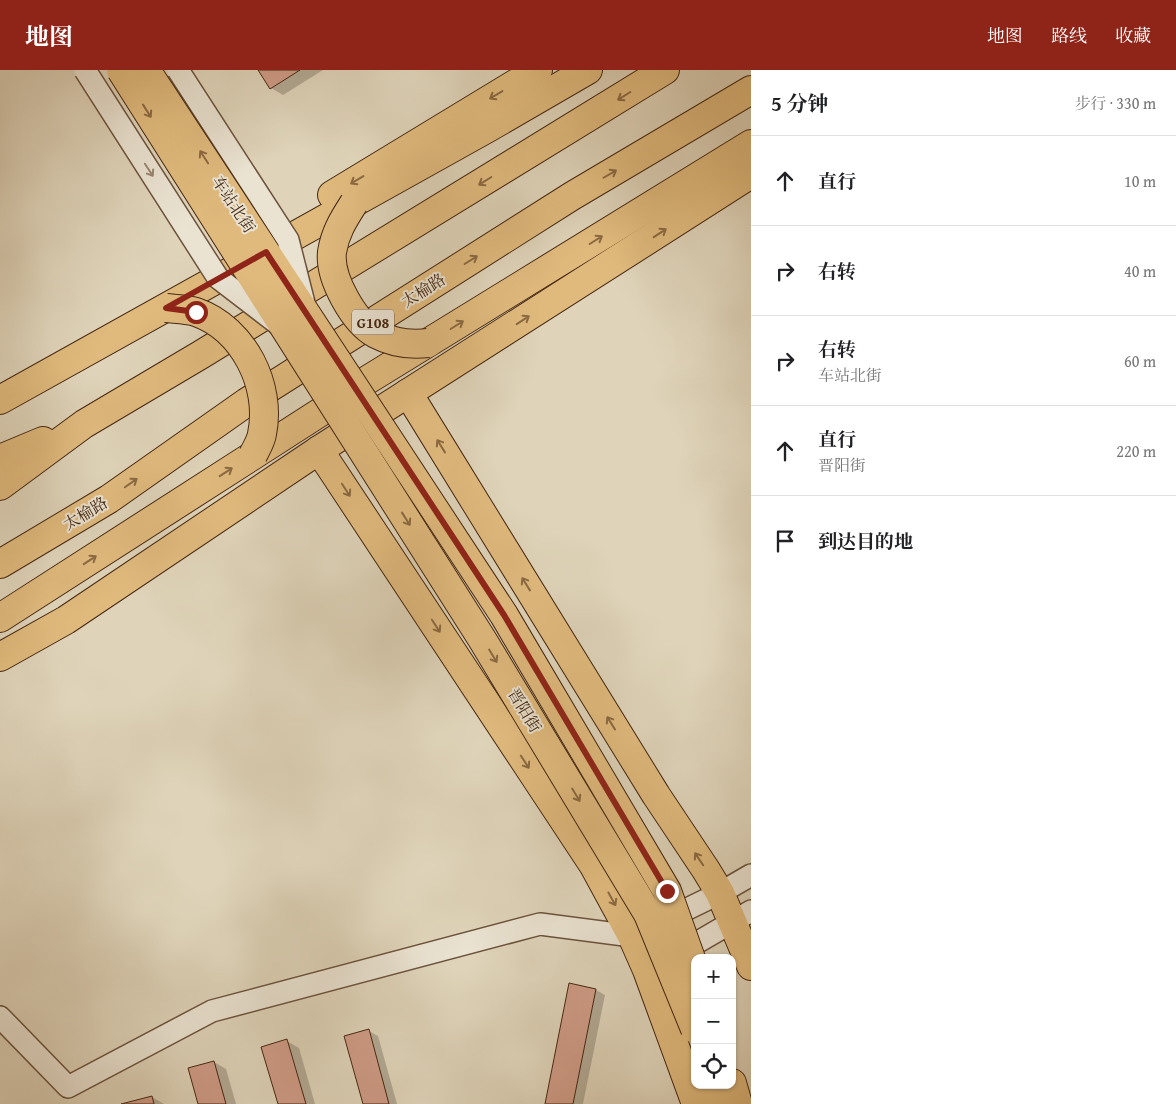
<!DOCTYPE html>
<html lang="zh">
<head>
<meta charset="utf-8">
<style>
	:root { --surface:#fff; --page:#f2f2f2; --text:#202124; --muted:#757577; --line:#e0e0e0; --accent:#8f2418 }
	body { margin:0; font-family:"Gentium Book Plus","Noto Serif SC",serif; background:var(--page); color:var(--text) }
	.controls { position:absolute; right:15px; bottom:15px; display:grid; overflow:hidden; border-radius:10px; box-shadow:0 1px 4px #0004 }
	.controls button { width:45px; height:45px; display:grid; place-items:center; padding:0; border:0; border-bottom:1px solid var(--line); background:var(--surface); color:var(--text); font:25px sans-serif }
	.stop { position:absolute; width:15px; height:15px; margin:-11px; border:4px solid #8f2418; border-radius:50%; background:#fff }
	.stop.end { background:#8f2418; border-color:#fff; box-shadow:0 1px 5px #0008 }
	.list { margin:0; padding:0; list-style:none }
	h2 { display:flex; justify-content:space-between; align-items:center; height:65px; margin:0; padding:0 20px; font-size:21px }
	h2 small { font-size:16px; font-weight:400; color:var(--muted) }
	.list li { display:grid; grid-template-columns:32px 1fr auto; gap:15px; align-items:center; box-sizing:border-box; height:90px; padding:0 20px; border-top:1px solid var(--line) }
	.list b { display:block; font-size:19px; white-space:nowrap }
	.list p { margin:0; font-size:16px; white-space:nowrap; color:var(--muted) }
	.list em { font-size:16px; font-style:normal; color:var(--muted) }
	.icon { flex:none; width:28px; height:28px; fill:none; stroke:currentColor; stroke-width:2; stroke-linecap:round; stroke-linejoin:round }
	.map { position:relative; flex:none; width:751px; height:1034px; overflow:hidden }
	header { display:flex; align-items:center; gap:30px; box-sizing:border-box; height:70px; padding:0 25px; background:var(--accent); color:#fff }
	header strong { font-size:24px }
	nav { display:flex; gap:28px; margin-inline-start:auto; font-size:18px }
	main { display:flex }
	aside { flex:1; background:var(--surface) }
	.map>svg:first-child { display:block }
	.shadow { fill:#0003 }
	.building { fill:#cf9c87; stroke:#452712 }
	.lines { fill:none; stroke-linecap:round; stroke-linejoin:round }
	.minor-casing { stroke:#6c523c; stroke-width:24 }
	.major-casing { stroke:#452712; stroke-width:30 }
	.highway-casing { stroke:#452712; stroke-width:30 }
	.minor { stroke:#eae3d2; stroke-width:21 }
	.major { stroke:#e0ba7d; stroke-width:28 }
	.highway { stroke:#e0ba7d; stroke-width:28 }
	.minor-bridge-casing { stroke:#6c523c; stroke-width:24; stroke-linecap:butt }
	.major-bridge-casing { stroke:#452712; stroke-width:30; stroke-linecap:butt }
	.minor-bridge { stroke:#eae3d2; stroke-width:21 }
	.major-bridge { stroke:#e0ba7d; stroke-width:28 }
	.oneway { stroke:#8b6942 }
	.oneway2 { stroke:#988572 }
	.route { stroke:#8f2418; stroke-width:6 }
	.labels { text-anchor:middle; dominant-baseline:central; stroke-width:4; stroke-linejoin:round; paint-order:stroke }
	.shield { fill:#eae3d2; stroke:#765f4c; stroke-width:1 }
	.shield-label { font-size:15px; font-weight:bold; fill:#452712 }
	.street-label { font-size:16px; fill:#452712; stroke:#eae3d2 }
</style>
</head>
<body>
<header>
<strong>地图</strong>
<nav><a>地图</a><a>路线</a><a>收藏</a></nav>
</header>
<main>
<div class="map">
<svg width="751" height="1034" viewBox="0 0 751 1034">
	<rect width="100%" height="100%" fill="#dfd4ba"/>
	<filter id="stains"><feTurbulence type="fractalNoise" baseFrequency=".004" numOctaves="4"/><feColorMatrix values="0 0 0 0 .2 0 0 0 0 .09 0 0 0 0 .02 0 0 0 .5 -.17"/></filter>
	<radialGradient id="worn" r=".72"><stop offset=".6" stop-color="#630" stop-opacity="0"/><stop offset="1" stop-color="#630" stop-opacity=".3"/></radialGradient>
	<g class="shadow">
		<polygon points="259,0 323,0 283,25 271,18"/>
		<polygon points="570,915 596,920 605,925 583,1034 546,1034"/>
		<polygon points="369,961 378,966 397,1034 364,1034"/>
		<polygon points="287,971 299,978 315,1034 279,1034"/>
		<polygon points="214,992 226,999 236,1034 199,1034"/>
		<polygon points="152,1027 164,1034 126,1034"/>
	</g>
	<g class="building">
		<polygon points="258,0 300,0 270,19"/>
		<polygon points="569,913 596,919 573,1034 545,1034"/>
		<polygon points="369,959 389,1034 363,1034 344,966"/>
		<polygon points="287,969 306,1034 278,1034 261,977"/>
		<polygon points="214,991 226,1034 198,1034 188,998"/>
		<polygon points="152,1026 154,1034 121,1034"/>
	</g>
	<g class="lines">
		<g class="minor-casing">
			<g id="minor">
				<polyline points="674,886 751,841"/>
				<polyline points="0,947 68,1017 212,941 540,854 632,866 720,823 751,805"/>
			</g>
		</g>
		<g class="major-casing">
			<g id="major">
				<polyline points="332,125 538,0"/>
				<polyline points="356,317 751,74"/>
				<polyline points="408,323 656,725 706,800 720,823 751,896"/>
				<polyline points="0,330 488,58 588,0"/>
				<polyline points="319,380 594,796 632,866 647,900 696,1034"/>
				<polyline points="0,548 333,334"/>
				<polyline points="0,587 66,550 319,380 751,104"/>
				<polyline points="732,1013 738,1034"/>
				<polyline points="711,1015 716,1034"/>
			</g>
		</g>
		<g class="highway-casing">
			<g id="highway">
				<polyline points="0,389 43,371"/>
				<polyline points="0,416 84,354 202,284 665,0"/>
				<polyline points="0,494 109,429 247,332 572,126 751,20"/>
			</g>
		</g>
		<use href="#minor" class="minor"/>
		<use href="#major" class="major"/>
		<use href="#highway" class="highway"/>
		<g class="minor-bridge-casing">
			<g id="minor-bridge">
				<polyline points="85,0 218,208 278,254"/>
				<polyline points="178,0 288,170 304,233"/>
			</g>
		</g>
		<g class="major-bridge-casing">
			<g id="major-bridge">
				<polyline points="121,0 482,569 648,844 695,959"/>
				<polyline points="146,0 504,545 667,821 695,900"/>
				<path d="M354,133C343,150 335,163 332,182C329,208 354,252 376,264C393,273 411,275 428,273"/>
				<path d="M166,238C175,239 187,239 196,242C244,259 272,316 262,364C261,371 256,379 253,385"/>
			</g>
		</g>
		<use href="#minor-bridge" class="minor-bridge"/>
		<use href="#major-bridge" class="major-bridge"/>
	</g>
	<defs><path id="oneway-shaft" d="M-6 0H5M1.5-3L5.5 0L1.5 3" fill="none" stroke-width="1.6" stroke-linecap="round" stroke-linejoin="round" transform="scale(1.25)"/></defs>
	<g class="oneway">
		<use href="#oneway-shaft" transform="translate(496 25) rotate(149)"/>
		<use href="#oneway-shaft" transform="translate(624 26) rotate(148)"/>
		<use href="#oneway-shaft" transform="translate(147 41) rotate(58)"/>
		<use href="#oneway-shaft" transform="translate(204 87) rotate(-123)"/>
		<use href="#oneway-shaft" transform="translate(610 104) rotate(-30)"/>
		<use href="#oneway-shaft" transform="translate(357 110) rotate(149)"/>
		<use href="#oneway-shaft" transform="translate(485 111) rotate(148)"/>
		<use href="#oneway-shaft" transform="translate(660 163) rotate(-33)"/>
		<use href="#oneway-shaft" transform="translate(596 170) rotate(-32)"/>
		<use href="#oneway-shaft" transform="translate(471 190) rotate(-32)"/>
		<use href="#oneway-shaft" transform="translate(523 250) rotate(-33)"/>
		<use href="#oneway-shaft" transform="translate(457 255) rotate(-32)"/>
		<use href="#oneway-shaft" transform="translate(441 376) rotate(-122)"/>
		<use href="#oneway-shaft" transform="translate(226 402) rotate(-33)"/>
		<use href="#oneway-shaft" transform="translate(131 413) rotate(-35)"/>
		<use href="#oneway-shaft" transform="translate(346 420) rotate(57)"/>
		<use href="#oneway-shaft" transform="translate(406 449) rotate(58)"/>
		<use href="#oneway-shaft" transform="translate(90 490) rotate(-33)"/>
		<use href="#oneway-shaft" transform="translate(526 514) rotate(-122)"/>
		<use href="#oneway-shaft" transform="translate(436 556) rotate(57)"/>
		<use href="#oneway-shaft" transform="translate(493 586) rotate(59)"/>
		<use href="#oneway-shaft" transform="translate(611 653) rotate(-122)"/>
		<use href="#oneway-shaft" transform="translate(525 692) rotate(57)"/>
		<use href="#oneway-shaft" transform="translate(576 725) rotate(59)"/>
		<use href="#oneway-shaft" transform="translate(699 789) rotate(-124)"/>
		<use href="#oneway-shaft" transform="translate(612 829) rotate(61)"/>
	</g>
	<use class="oneway2" href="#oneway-shaft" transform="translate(149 100) rotate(57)"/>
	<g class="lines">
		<polyline class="route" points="196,242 166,238 266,182 504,545 667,821"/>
	</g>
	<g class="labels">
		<rect class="shield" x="352" y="239.5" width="42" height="25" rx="4"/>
		<g class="shield-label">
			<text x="373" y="252">G108</text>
		</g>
		<g class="street-label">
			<text transform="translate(234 134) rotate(57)">车站北街</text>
			<text transform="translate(423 220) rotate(-32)">太榆路</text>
			<text transform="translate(85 443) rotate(-31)">太榆路</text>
			<text transform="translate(525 640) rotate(59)">晋阳街</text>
		</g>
	</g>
	<rect width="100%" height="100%" filter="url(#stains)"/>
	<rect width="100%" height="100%" fill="url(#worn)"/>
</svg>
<div class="controls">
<button>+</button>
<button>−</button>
<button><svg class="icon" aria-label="locate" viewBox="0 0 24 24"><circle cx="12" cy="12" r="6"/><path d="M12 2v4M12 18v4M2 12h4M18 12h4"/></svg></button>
</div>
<div class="stop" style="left:196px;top:242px"></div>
<div class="stop end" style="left:667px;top:821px"></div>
</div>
<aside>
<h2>5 分钟<small>步行 · 330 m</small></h2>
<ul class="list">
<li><svg class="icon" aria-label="ahead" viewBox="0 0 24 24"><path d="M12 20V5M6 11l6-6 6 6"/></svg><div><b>直行</b></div><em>10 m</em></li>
<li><svg class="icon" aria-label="right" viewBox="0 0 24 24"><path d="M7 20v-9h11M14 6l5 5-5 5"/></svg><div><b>右转</b></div><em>40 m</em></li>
<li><svg class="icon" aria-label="right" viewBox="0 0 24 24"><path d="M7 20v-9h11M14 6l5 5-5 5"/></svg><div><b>右转</b><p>车站北街</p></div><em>60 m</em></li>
<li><svg class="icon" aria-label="ahead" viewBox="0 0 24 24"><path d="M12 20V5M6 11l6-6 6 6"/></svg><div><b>直行</b><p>晋阳街</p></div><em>220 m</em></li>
<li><svg class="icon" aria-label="arrive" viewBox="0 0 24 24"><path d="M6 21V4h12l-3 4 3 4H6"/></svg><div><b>到达目的地</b></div></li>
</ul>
</aside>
</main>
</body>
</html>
